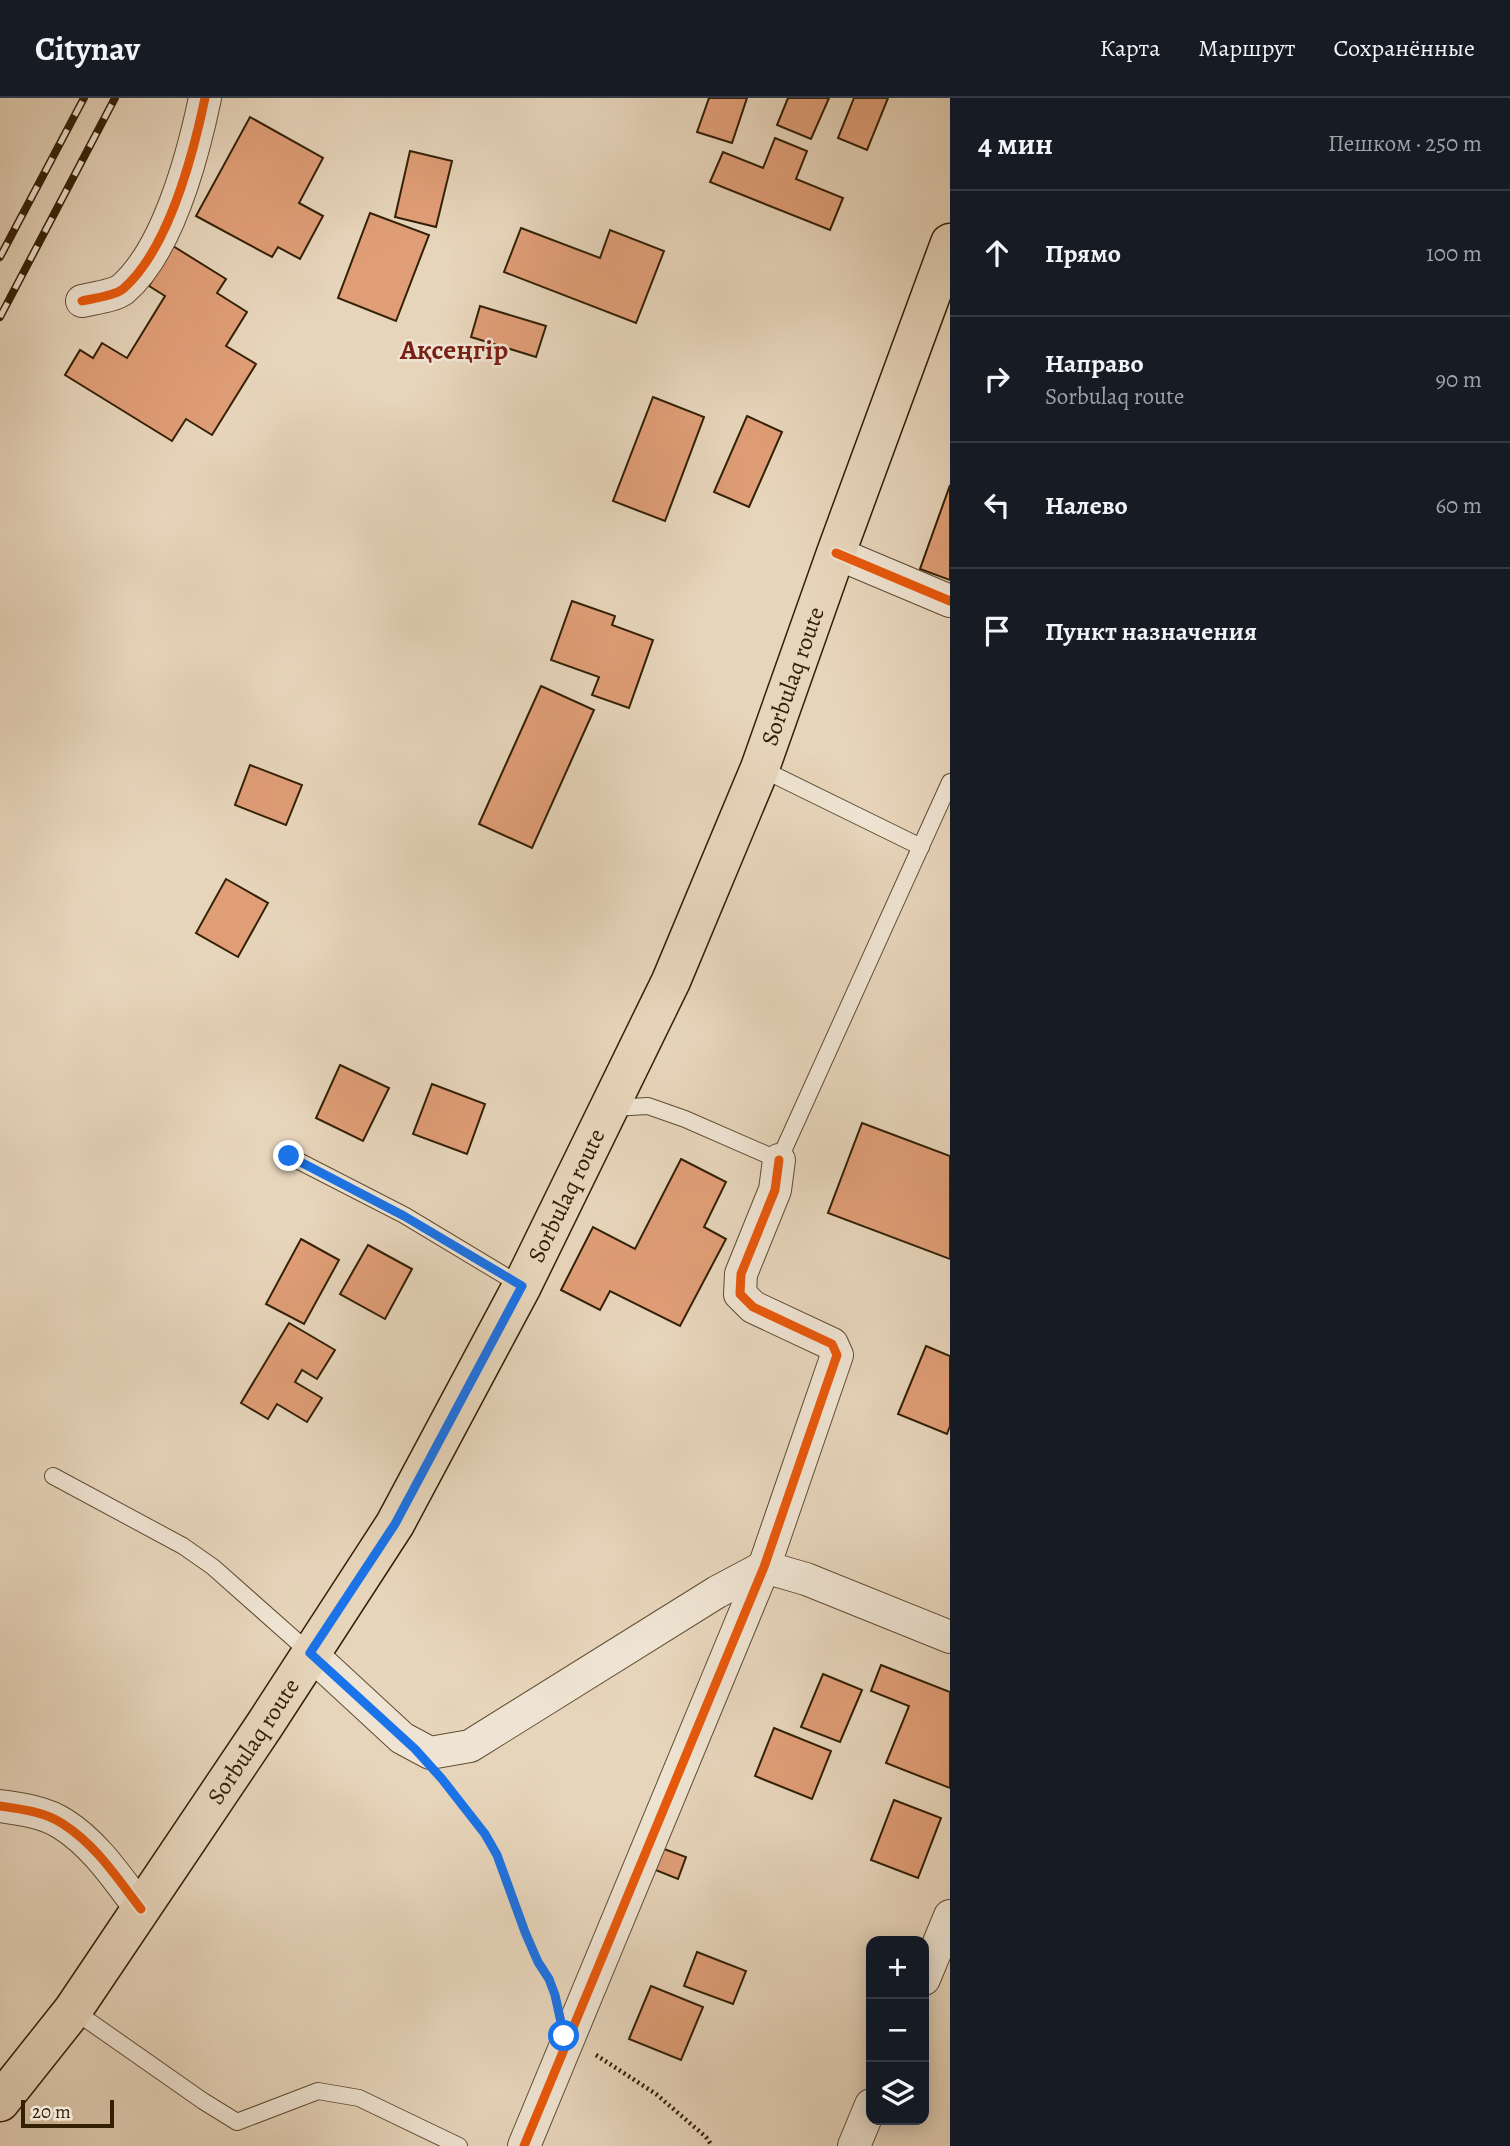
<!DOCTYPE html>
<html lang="ru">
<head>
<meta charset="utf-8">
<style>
	:root { --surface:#171b24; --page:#20242c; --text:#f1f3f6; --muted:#9ea1a6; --line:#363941 }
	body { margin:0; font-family:Alegreya,serif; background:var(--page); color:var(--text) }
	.controls { position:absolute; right:21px; bottom:21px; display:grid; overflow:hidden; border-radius:14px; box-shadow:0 4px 18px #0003 }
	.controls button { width:63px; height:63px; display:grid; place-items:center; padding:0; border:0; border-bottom:2px solid var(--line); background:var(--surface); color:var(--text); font:35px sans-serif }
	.scale { position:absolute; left:21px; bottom:18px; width:93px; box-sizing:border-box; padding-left:7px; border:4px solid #332005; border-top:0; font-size:19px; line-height:24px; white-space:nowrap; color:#332005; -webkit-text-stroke:5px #efe4d3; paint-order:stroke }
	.stop { position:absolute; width:21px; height:21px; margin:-16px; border:5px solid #1a73e8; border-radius:50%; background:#fff }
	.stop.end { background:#1a73e8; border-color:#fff; box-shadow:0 2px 7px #0008 }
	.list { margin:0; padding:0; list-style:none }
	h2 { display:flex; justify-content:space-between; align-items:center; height:91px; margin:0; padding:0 28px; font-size:30px }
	h2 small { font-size:23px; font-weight:400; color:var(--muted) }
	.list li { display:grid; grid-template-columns:46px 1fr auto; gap:21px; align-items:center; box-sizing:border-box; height:126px; padding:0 28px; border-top:2px solid var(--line) }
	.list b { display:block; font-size:26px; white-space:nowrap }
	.list p { margin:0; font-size:23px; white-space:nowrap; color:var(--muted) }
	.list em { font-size:23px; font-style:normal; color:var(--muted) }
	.icon { flex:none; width:38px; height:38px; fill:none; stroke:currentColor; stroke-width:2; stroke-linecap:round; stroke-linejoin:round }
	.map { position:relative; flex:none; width:950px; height:2048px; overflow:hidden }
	header { display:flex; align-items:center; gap:42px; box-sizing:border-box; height:98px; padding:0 35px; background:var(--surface); border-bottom:2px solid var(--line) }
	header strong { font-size:33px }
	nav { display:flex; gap:38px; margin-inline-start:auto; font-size:24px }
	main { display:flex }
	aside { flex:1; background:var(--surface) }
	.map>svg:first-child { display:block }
	.building { fill:#e09e77; stroke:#332005; stroke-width:2 }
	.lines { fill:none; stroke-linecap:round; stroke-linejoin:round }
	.service-casing { stroke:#604d32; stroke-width:18 }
	.minor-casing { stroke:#604d32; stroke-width:34 }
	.primary-casing { stroke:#332005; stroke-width:41 }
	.path { stroke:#332005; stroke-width:4.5; stroke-dasharray:2 3.5; stroke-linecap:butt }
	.service { stroke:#efe4d3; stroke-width:16 }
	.minor { stroke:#efe4d3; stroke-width:32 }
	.primary { stroke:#e7d5bb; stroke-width:38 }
	.rail-casing { stroke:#332005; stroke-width:8 }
	.rail { stroke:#efe4d3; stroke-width:5; stroke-dasharray:16; stroke-linecap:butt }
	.cycleway-casing { stroke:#efe4d3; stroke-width:13 }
	.cycleway { stroke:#e8590c; stroke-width:9 }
	.route { stroke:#1a73e8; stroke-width:9 }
	.labels { text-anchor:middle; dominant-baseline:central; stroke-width:5; stroke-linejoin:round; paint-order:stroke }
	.street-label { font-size:24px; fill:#332005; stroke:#efe4d3 }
	.quarter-label { font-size:28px; font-weight:bold; fill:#7a1f14; stroke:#efe4d3 }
</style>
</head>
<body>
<header>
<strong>Citynav</strong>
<nav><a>Карта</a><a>Маршрут</a><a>Сохранённые</a></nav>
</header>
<main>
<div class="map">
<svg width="950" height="2048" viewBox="0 0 950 2048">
	<rect width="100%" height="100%" fill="#e7d5bb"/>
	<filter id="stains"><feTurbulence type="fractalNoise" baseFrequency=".00286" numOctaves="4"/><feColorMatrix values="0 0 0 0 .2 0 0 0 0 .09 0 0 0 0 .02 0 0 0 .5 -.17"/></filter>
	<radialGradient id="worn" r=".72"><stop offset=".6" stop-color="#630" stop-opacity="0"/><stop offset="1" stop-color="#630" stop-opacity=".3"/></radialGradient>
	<g class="building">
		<polygon points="709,0 747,0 732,45 697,34"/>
		<polygon points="788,0 829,0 811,41 777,27"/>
		<polygon points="854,0 888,0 867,52 838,40"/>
		<polygon points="250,19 323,60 299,105 323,118 300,161 278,149 272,159 196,118"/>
		<polygon points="775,40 807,53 796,81 843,100 830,132 710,84 723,54 763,70"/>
		<polygon points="410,53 452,63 436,129 395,119"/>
		<polygon points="370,115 429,137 396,223 338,200"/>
		<polygon points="521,130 600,160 610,132 664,153 636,225 504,174"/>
		<polygon points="173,148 226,181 217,195 247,214 226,248 256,266 212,337 186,321 172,343 65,277 80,252 93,260 102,245 127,260 165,198 149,188"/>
		<polygon points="480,208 546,228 536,259 471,239"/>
		<polygon points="653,299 704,319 665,423 613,403"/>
		<polygon points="747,318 782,334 749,409 714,394"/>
		<polygon points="950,387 950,482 920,471"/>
		<polygon points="572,503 615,518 612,527 653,542 629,610 592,597 599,579 551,562"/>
		<polygon points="541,588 594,612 532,750 479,726"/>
		<polygon points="250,667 302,687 286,727 235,707"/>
		<polygon points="226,781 268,805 238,859 196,835"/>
		<polygon points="340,967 389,990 363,1043 316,1020"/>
		<polygon points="432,986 485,1006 467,1056 413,1036"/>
		<polygon points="862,1025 950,1058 950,1161 828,1115"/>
		<polygon points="681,1061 726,1084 704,1129 726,1141 680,1228 610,1193 600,1212 561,1192 593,1129 635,1151"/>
		<polygon points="301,1141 339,1162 304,1226 266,1206"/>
		<polygon points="368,1147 412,1171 385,1221 340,1196"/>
		<polygon points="289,1225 335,1252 317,1281 302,1272 295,1284 322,1300 307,1324 277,1306 268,1321 241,1305"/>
		<polygon points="926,1248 950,1258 950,1328 947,1336 898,1316"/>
		<polygon points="881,1567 950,1594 950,1690 886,1665 909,1608 871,1593"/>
		<polygon points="823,1576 862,1592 840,1644 801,1629"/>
		<polygon points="774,1630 831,1653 812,1701 755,1678"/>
		<polygon points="894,1702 941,1720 918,1780 871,1762"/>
		<polygon points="656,1748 686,1759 678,1781 648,1769"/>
		<polygon points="697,1854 746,1873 733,1906 684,1888"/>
		<polygon points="651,1888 703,1909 681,1962 629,1941"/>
	</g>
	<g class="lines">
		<g class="service-casing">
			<g id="service">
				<polyline points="760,670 921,749"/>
				<polyline points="612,1010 648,1008 685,1021 779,1062 950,684"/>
				<polyline points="289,1058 404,1117 522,1188"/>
				<polyline points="53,1378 183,1448 213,1469 310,1555"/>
				<polyline points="73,1912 203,2003 237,2024 318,1993 359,2000 459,2048"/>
			</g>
		</g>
		<g class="minor-casing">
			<g id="minor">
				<path d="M82,203C94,200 114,198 123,191C168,152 193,57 205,0"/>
				<polyline points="836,455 950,503"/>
				<polyline points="310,1555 402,1640 430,1655 470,1648 717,1494 764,1469 806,1481 950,1539"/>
				<path d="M0,1708C21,1711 45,1714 63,1726C96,1747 117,1780 141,1811"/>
				<polyline points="924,1881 950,1818"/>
				<polyline points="524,2048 764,1469 837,1257 832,1246 753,1209 740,1196 741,1176 775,1092 779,1062"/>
				<polyline points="854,2048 871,2007"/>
			</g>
		</g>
		<g class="primary-casing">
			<g id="primary">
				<path id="s1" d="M0,2004L73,1912L264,1628L395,1426L522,1188L671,883L760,670L836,455L950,145"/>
			</g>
		</g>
		<g class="path">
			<polyline points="444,1683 485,1736 497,1757 525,1834 554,1894"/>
			<polyline points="596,1957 656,1996 706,2039 712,2048"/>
		</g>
		<use href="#service" class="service"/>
		<use href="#minor" class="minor"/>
		<use href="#primary" class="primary"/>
		<g class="rail-casing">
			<g id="rail">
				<polyline points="0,159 84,0"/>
				<polyline points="0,219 115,0"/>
			</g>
		</g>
		<use href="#rail" class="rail"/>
		<g class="cycleway-casing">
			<g id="cycleway">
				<path d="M82,203C94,200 114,198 123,191C168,152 193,57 205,0"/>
				<polyline points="836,455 950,503"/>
				<path d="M0,1708C21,1711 45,1714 63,1726C96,1747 117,1780 141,1811"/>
				<polyline points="524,2048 764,1469 837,1257 832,1246 753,1209 740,1196 741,1176 775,1092 779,1062"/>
			</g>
		</g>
		<use href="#cycleway" class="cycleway"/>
	</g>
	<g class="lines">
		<polyline class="route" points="289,1058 404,1118 522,1188 395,1426 310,1555 415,1651 442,1681 485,1736 497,1757 525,1834 538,1864 549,1881 555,1897 564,1938"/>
	</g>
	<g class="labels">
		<g class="street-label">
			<text stroke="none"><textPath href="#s1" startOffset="1638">Sorbulaq route</textPath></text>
			<text stroke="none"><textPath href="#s1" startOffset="1071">Sorbulaq route</textPath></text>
			<text stroke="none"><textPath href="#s1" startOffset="441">Sorbulaq route</textPath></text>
		</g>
		<g class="quarter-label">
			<text x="454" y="252">Ақсеңгір</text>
		</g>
	</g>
	<rect width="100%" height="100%" filter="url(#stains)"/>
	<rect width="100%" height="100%" fill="url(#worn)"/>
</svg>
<div class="controls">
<button>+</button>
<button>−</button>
<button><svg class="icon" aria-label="layers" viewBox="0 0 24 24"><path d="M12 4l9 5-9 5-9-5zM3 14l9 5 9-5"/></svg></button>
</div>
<div class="scale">20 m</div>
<div class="stop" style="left:564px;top:1938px"></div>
<div class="stop end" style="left:289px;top:1058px"></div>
</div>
<aside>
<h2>4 мин<small>Пешком · 250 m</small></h2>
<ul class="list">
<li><svg class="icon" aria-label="ahead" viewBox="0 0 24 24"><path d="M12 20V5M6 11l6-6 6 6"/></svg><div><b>Прямо</b></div><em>100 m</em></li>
<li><svg class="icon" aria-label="right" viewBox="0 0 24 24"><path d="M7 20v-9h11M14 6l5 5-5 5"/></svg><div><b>Направо</b><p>Sorbulaq route</p></div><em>90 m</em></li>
<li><svg class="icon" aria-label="left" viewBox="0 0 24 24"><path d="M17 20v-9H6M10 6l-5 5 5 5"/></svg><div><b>Налево</b></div><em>60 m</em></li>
<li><svg class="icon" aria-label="arrive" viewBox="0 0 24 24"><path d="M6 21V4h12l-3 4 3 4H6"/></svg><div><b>Пункт назначения</b></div></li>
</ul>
</aside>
</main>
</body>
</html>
